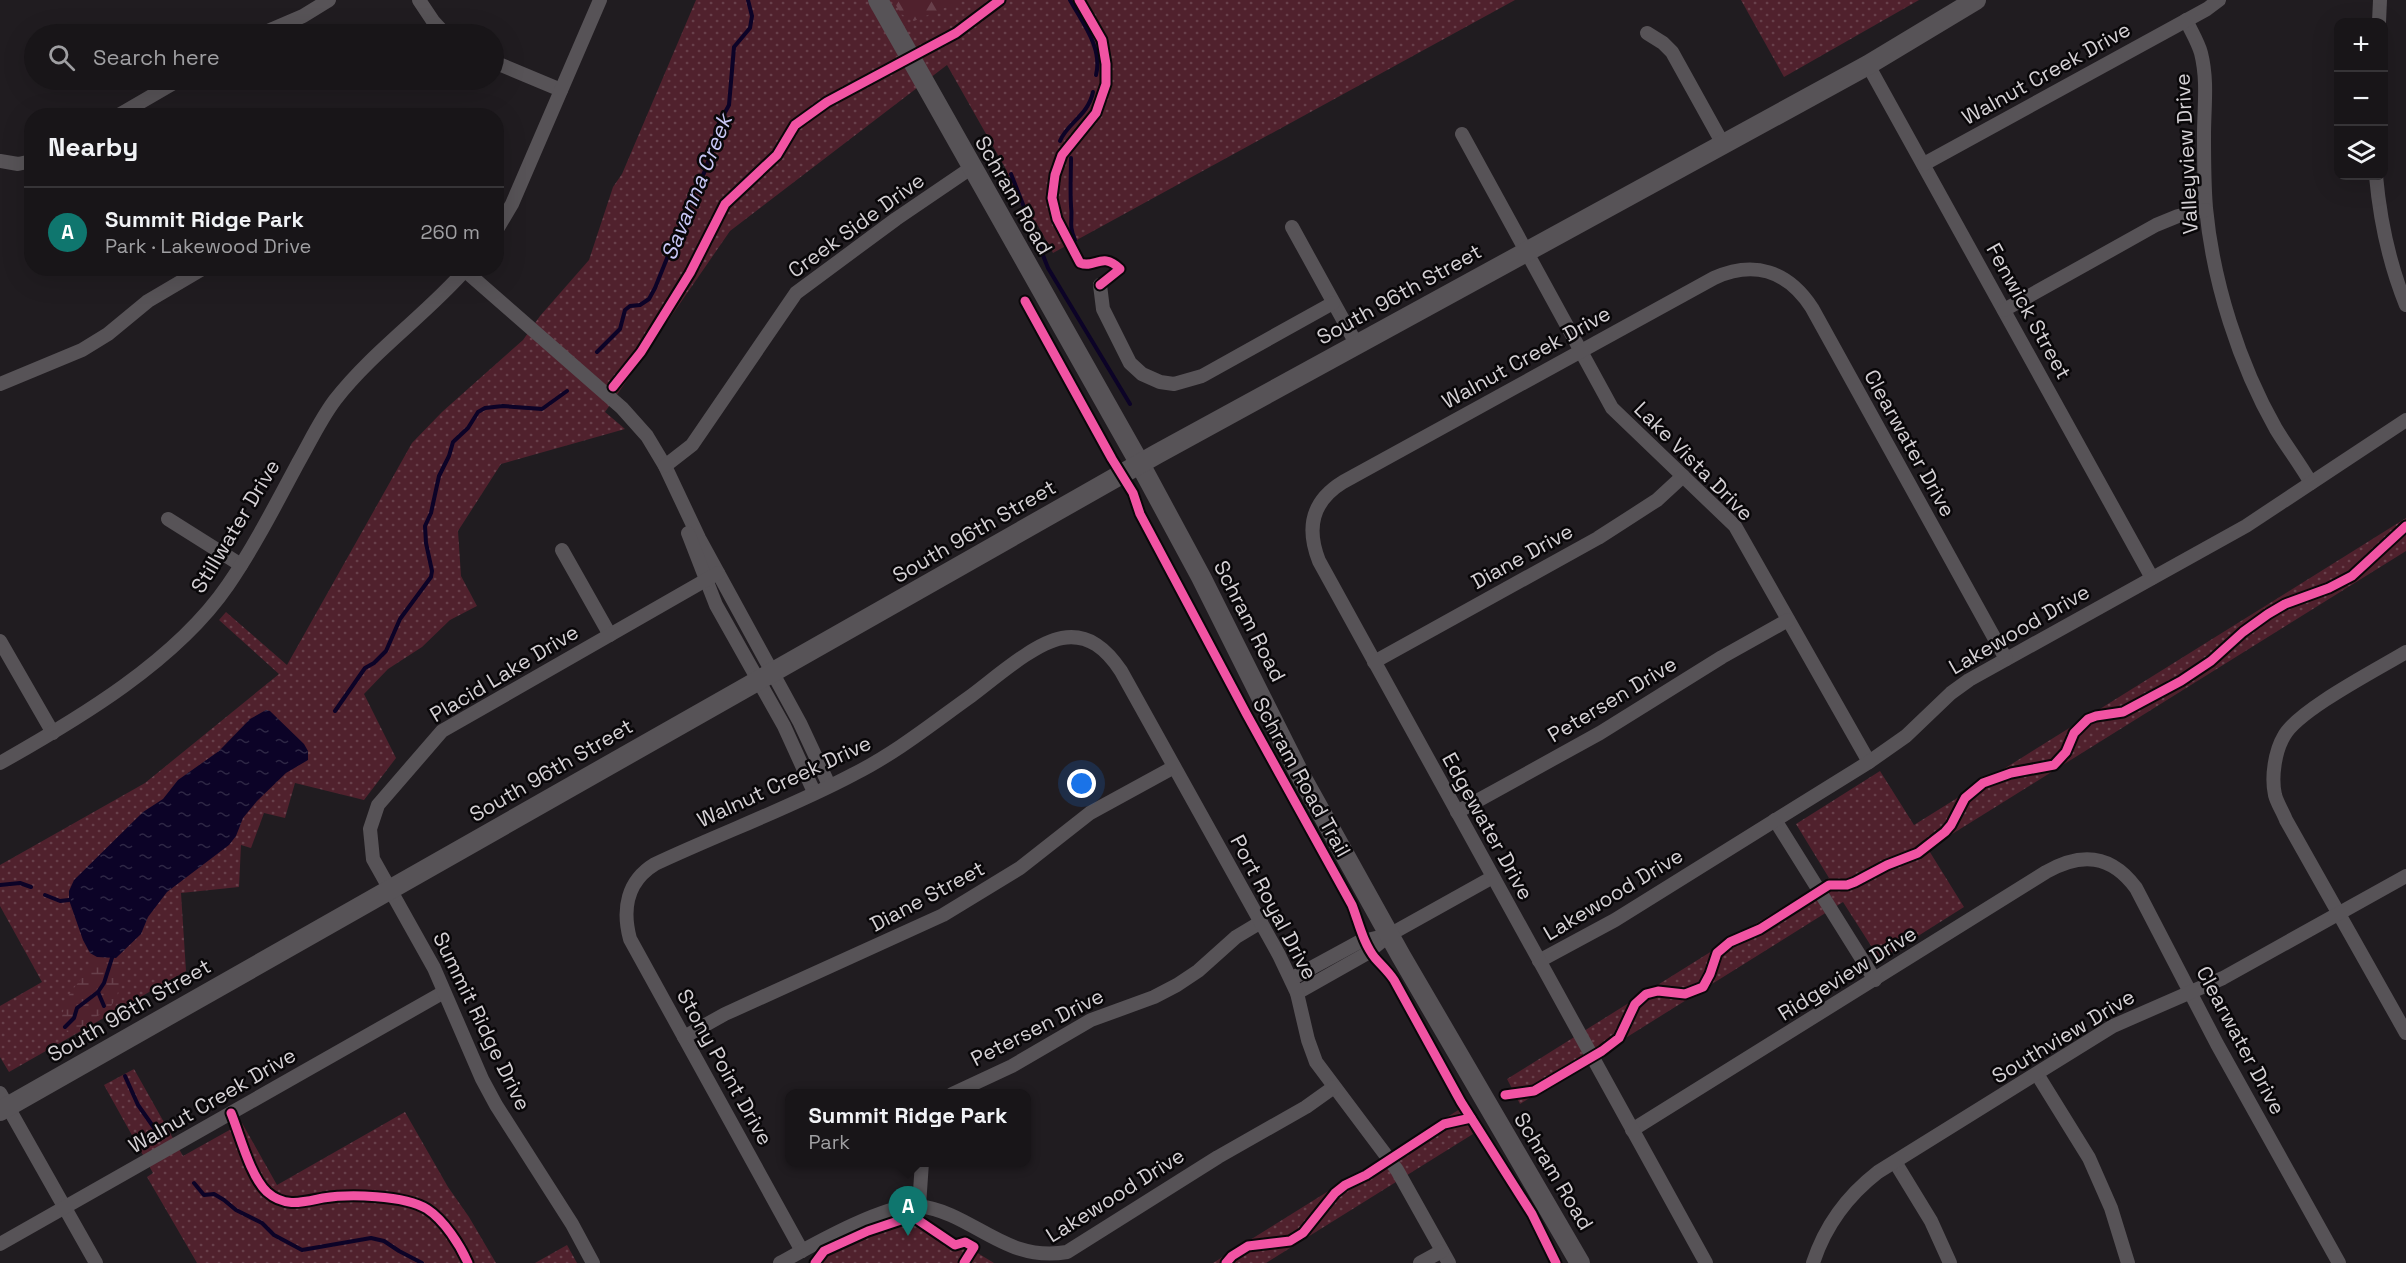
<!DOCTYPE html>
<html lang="en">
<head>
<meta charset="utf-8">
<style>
	:root { --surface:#181518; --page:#252225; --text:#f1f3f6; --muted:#9f9fa2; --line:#363437; --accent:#0f766e }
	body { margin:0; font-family:"Space Grotesk",sans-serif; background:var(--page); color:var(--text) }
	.controls { position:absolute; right:18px; top:18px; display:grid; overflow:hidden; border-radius:12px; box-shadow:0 6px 24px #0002 }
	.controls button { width:54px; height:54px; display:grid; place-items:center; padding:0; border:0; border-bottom:2px solid var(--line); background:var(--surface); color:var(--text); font:30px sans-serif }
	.you { position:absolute; left:1082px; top:784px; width:21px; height:21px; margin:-15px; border:4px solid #fff; border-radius:50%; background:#1a73e8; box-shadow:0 0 0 9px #1a73e833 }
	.badge { display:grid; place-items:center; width:39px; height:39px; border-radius:50%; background:var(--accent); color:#fff; font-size:20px; font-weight:700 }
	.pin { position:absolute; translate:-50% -50px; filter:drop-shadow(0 2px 3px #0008) }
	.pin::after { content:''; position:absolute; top:32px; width:21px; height:18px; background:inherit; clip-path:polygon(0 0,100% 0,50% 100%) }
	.popup { position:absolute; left:785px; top:1089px; width:246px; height:78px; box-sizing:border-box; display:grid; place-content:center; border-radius:12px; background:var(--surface); filter:drop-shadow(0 2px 4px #0005); font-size:20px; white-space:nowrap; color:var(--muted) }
	.popup b { font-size:22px; color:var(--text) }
	.popup::after { content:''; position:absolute; left:50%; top:100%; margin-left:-12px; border:12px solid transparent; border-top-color:var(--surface) }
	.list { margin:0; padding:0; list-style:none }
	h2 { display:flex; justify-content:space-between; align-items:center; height:78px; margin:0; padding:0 24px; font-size:26px }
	h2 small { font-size:20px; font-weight:400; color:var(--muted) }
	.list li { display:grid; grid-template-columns:39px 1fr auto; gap:18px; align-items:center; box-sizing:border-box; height:90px; padding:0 24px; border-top:2px solid var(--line) }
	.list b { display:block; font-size:22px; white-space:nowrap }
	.list p { margin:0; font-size:20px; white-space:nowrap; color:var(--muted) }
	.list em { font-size:20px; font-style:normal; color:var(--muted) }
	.icon { flex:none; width:33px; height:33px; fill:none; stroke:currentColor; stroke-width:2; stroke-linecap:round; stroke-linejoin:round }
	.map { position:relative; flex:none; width:2406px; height:1263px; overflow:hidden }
	.search { position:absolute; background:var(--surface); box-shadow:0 6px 24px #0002; left:24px; top:24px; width:480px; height:66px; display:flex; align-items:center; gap:15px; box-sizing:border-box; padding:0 21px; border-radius:33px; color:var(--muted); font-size:22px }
	.panel { position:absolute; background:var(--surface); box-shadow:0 6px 24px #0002; left:24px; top:108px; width:480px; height:168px; border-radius:24px }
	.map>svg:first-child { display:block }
	.green { fill:url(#green-dots) }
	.forest { fill:url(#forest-firs) }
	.wetland { fill:url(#wetland-marsh) }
	.water { fill:url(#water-ripples) }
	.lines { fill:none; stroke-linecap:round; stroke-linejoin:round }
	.stream { stroke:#0c0327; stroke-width:4 }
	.street { stroke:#575357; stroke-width:14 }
	.secondary { stroke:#575357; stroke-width:20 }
	.cycleway-casing { stroke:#090709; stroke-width:13 }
	.cycleway { stroke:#f153a3; stroke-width:9 }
	.labels { text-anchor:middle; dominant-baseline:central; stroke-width:5; stroke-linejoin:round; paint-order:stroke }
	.street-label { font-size:21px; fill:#d5d1d5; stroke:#090709 }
	.water-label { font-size:22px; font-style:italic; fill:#c7c6f4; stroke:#090709 }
</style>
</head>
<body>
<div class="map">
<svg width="2406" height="1263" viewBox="0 0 2406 1263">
	<defs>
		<pattern id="green-dots" width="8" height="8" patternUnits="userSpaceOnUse" patternTransform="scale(1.5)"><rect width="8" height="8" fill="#50212d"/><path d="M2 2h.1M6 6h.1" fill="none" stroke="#68404b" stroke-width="1.8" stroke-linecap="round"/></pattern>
		<pattern id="forest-firs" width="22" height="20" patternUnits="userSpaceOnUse" patternTransform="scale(1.5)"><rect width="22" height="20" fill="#50212d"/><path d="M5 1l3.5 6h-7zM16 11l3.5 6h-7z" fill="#68404b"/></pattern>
		<pattern id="wetland-marsh" width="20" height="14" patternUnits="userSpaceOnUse" patternTransform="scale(1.5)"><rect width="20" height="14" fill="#50212d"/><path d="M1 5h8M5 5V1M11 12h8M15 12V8" fill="none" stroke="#68404b"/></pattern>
		<pattern id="water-ripples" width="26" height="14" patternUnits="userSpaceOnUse" patternTransform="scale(1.5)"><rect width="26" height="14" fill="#0c0327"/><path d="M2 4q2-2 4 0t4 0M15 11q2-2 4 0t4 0" fill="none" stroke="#2e2745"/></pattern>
	</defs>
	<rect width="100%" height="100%" fill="#201c20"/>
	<g class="green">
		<polygon points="696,0 1515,0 1053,253 1037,224 1001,181 1007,171 947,65 730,231 605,412 625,429 501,464 458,531 461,576 477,606 450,620 422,647 388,669 364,694 396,758 364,800 295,783 285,818 264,813 251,848 241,845 239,887 181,893 186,971 9,1072 0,1057 0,1006 42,982 0,906 0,865 145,783 279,674 219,620 226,612 287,665 412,443 442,412 523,340 540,316 589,260 613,187 622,174"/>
		<polygon points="1741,0 1919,0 1784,77"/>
		<polygon points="2406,518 2406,551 1928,849 1964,907 1880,960 1843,902 1520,1104 1507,1079 1829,878 1796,824 1880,771 1914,825"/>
		<polygon points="134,1069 183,1156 242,1123 277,1185 405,1112 448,1187 469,1217 496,1263 197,1263 147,1177 153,1173 104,1085"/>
		<polygon points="1460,1109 1473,1134 1266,1263 1213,1263"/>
		<path d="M911,1221L930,1224L994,1263H810C840,1247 877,1225 911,1221Z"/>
		<polygon points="567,1245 577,1263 535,1263"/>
	</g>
	<polygon class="forest" points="893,0 963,0 914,21 901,14"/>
	<path class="wetland" d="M90,953C100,959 112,961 122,953L119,971L120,983L117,996L110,1008L84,1025L71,1032H64L60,1026C62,1019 63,1010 65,1003C72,985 89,978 90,953Z"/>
	<polygon class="water" points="266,710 270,711 304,744 308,751 308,760 286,773 257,801 243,818 236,836 229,845 167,892 148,917 141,934 116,958 97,957 90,953 83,940 69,900 69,891 74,880 143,812 163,799 178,780 219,751 250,719"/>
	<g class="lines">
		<g class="stream">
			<path d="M1070,0C1082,22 1103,48 1096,75"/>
			<path d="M1060,141C1067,123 1088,116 1093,92"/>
			<path d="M1071,158C1071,173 1070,190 1071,206C1073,221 1068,224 1075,240"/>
			<polyline points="1011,174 1048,268 1130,404"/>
			<polyline points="597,352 620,329 625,310 630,306 640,305 649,299 655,288 680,226 691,192 698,185 704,173 713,148 716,129 729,105 734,47 750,28 752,16 748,0"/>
			<polyline points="335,711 365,668 374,663 386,651 400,619 431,577 432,571 426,543 425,526 431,513 439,476 449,456 453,442 468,428 478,412 485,408 503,406 542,409 567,391"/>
			<polyline points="0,885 20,883 31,887"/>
			<polyline points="45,895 60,901 69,900"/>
			<polyline points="98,992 104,1006"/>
			<polyline points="65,1027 74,1018 77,1008 98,992 104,983 112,958"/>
			<polyline points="125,1076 138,1105 157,1132"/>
			<polyline points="194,1183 204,1195 214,1194 224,1200 236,1210 262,1223 274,1235 302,1250 371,1238 384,1241 399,1251 422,1263"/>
		</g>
		<g class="street">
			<polyline points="419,0 433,21 445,34"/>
			<path d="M2186,20C2191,31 2198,42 2201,53C2208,81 2204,107 2204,135C2204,159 2204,184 2206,208C2213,282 2239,364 2276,429C2287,447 2300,464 2311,483"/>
			<polyline points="2379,22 2380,0"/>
			<polyline points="1647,33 1663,43 1672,52 1723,144"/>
			<polyline points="261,34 303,16 329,0"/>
			<polyline points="494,62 561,90"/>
			<polyline points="1868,65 2152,578"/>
			<polyline points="117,116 179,80"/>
			<polyline points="1462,134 1612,408 1735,526 1869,762"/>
			<polyline points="0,161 18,164 32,161"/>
			<polyline points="1924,164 2207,9 2219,0"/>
			<path d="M2376,176C2380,220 2389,263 2406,305"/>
			<polyline points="1292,227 1357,345"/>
			<polyline points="496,231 512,204 600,0"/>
			<polyline points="462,268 622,408 647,436 665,466 699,538 800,723 829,785"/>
			<polyline points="1100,285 1103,309 1130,363 1142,374 1160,382 1174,384 1202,376 1333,303"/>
			<polyline points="2004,310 2156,225 2178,216 2206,210"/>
			<polyline points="0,384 82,350 108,334 148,301 204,268"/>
			<polyline points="665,466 692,445 796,293 896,219 971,168"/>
			<polyline points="168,519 241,565"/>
			<polyline points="688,533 716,605 784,726 814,792"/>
			<polyline points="562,550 610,635"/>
			<polyline points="0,641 53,733"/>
			<path d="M2406,652C2378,669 2298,710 2284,736C2275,751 2271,777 2275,795C2277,803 2283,812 2286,820L2406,1033"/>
			<polyline points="1374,662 1598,538 1657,500 1683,476"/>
			<path d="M0,763C78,719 176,661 228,585C254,547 276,504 298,463C310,442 320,420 335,400C373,351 426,315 467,268"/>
			<polyline points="1457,812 1600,733 1722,657 1788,620"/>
			<polyline points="1775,820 1875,980"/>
			<polyline points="1539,961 1615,920 1869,762 1906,736 1951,693 1969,680 2246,526 2406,420"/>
			<polyline points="1291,979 1359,942 1384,936"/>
			<polyline points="1297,993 1366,954 1389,935 1493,877"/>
			<polyline points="684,1037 725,1014 943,915 1020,868 1090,813 1174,767"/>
			<polyline points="2037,1074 2089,1158 2111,1208 2128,1263"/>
			<polyline points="0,1093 96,1263"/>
			<polyline points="952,1094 1012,1066 1091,1020 1154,997 1177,985 1198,971 1236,937 1261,922"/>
			<path d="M1632,1130L2046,872C2081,852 2111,854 2136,888L2217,1044L2339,1263"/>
			<polyline points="1895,1162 1931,1221 1950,1263"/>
			<polyline points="919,1206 922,1162"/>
			<polyline points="0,1244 444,992"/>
			<path d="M802,1251L630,939C622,909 627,881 655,864C721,833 790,808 854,774C896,753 933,723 971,696C994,679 1034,643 1062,638C1089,633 1107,650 1121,671L1279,955L1297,993L1308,1040L1316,1062L1397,1170L1449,1263"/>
			<polyline points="593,1263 572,1224 496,1105 482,1079 434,968 373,859 370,829 378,805 442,731 718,573"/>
			<path d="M780,1263C809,1247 887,1202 919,1206C974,1213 1004,1263 1067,1252L1218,1157L1306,1107L1334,1087"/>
			<polyline points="1420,1263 1442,1251"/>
			<path d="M1706,1263L1319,561C1306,528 1312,501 1343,482L1714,278C1754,260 1788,271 1812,308L2006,659"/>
			<path d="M1813,1263C1825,1226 1847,1196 1878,1172L2113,1026L2223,978L2406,876"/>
		</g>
		<g class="secondary">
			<polyline points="878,0 1140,464 1201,577 1297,769 1401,956 1580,1263"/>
			<polyline points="0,1111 1157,454 1868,65 1976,0"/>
		</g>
		<g class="cycleway-casing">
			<g id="cycleway">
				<path d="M1079,0L1102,40L1106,64V84L1096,113L1062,155L1055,175L1052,198L1057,219L1080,263C1095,269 1102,251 1120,269L1100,285"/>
				<path d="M1025,301L1112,459L1133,493L1140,514L1247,715L1352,905C1359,923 1363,943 1375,958C1382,966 1388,971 1394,980L1461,1102L1532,1214L1556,1263"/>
				<polyline points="613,387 641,352 690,273 725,204 777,155 795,125 827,102 956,33 1000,0"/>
				<polyline points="1505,1095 1534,1091 1602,1051 1619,1038 1635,1004 1646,994 1658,991 1685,994 1703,987 1710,974 1717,953 1730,942 1760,929 1829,885 1847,885 1855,882 1887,865 1918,853 1945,832 1951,825 1965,798 1983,783 2011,773 2054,765 2066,752 2074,733 2088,719 2096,716 2123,712 2181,681 2211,661 2243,632 2268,614 2285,604 2329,588 2352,576 2406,526"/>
				<path d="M231,1113C240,1135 250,1176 267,1192C285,1208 303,1202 323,1198C349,1194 404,1195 427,1209C444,1220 460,1245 468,1263"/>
				<polyline points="815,1263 824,1251 868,1231 904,1219 915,1218 955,1245 965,1242 974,1247 964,1263"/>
				<polyline points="1226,1263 1232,1256 1248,1246 1290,1241 1303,1233 1335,1193 1345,1185 1366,1175 1444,1124 1471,1118"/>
			</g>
		</g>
		<use href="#cycleway" class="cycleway"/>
	</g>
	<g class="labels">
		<g class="street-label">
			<text transform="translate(2046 73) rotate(-29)">Walnut Creek Drive</text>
			<text transform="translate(2186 154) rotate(-93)">Valleyview Drive</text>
			<text transform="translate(1014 195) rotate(60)">Schram Road</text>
			<text transform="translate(856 225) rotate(-36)">Creek Side Drive</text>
			<text transform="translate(1399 294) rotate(-29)">South 96th Street</text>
			<text transform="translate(2029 311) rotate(61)">Fenwick Street</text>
			<text transform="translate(1526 357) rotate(-29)">Walnut Creek Drive</text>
			<text transform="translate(1910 443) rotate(61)">Clearwater Drive</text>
			<text transform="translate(1694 461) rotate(45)">Lake Vista Drive</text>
			<text transform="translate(235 526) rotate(-59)">Stillwater Drive</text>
			<text transform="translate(974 531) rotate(-30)">South 96th Street</text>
			<text transform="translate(1522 556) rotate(-29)">Diane Drive</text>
			<text transform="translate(1250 621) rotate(63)">Schram Road</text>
			<text transform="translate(2019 629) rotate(-30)">Lakewood Drive</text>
			<text transform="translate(504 673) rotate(-31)">Placid Lake Drive</text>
			<text transform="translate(1612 699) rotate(-31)">Petersen Drive</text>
			<text transform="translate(551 770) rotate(-30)">South 96th Street</text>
			<text transform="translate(1302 777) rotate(61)">Schram Road Trail</text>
			<text transform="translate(784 781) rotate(-25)">Walnut Creek Drive</text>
			<text transform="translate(1488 826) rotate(61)">Edgewater Drive</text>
			<text transform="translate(1613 894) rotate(-31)">Lakewood Drive</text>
			<text transform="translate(927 896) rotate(-28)">Diane Street</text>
			<text transform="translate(1274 907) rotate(62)">Port Royal Drive</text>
			<text transform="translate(1847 973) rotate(-32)">Ridgeview Drive</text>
			<text transform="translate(129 1010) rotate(-30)">South 96th Street</text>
			<text transform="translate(482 1021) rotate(64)">Summit Ridge Drive</text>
			<text transform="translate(1037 1027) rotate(-27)">Petersen Drive</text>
			<text transform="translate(2063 1036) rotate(-31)">Southview Drive</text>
			<text transform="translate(2241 1040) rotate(62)">Clearwater Drive</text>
			<text transform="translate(725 1067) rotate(61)">Stony Point Drive</text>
			<text transform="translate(212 1100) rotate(-30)">Walnut Creek Drive</text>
			<text transform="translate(1554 1171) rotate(59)">Schram Road</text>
			<text transform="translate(1115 1195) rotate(-32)">Lakewood Drive</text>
		</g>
		<g class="water-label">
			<text transform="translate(696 187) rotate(-68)">Savanna Creek</text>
		</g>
	</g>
</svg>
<div class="controls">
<button>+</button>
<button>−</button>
<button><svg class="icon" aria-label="layers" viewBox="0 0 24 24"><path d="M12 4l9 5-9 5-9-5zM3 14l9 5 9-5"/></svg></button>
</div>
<div class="you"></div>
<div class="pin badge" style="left:908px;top:1236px">A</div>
<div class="popup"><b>Summit Ridge Park</b>Park</div>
<div class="search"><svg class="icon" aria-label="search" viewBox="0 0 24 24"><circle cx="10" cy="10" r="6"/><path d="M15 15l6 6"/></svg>Search here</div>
<section class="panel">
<h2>Nearby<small></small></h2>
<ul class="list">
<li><span class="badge">A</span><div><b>Summit Ridge Park</b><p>Park · Lakewood Drive</p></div><em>260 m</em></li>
</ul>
</section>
</div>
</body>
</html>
